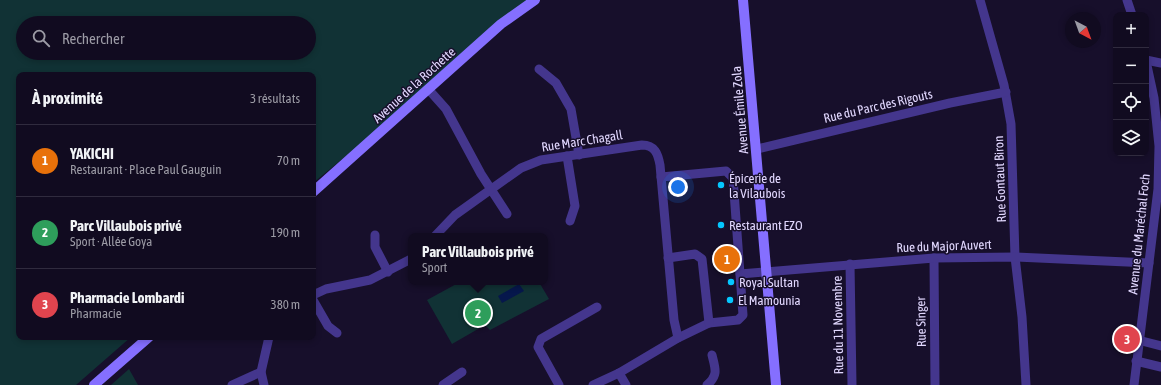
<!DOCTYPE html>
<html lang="fr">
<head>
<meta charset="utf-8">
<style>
	:root { --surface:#110b20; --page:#1a1429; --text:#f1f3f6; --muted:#9c9ba5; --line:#302b3e; --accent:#04c7ff }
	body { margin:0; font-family:"Asap Condensed",sans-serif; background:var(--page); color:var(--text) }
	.controls { position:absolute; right:12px; top:12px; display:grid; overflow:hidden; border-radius:8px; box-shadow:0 2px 6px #0003 }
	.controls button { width:36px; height:36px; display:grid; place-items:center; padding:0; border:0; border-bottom:1px solid var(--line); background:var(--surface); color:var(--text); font:20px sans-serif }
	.compass { position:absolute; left:1065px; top:12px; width:36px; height:36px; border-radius:50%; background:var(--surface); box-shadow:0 2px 6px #0003; rotate:139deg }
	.you { position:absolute; left:678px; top:187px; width:14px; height:14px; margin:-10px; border:3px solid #fff; border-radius:50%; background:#1a73e8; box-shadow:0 0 0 6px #1a73e833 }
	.badge { display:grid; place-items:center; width:26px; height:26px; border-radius:50%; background:var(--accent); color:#fff; font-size:13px; font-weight:700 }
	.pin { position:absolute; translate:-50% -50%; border:2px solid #fff; box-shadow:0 1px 4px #0006 }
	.popup { position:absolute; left:408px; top:233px; width:140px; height:52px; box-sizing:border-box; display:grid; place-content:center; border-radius:8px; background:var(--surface); filter:drop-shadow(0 1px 3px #0005); font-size:13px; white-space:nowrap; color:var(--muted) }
	.popup b { font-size:15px; color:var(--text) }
	.popup::after { content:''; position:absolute; left:50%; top:100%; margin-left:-8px; border:8px solid transparent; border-top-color:var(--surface) }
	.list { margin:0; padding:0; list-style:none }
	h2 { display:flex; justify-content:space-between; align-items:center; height:52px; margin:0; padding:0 16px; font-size:17px }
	h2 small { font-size:13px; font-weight:400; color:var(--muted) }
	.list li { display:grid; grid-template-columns:26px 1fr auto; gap:12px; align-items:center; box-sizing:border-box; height:72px; padding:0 16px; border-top:1px solid var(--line) }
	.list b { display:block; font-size:15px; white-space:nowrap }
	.list p { margin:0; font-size:13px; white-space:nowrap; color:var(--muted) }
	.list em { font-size:13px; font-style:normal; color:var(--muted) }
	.icon { flex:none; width:22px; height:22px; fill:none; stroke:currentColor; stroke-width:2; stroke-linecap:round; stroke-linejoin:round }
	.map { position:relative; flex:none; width:1161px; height:385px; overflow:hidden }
	.search { position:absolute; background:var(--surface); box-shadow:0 2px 6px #0003; left:16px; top:16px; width:300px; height:44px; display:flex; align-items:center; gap:10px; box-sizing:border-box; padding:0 14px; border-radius:22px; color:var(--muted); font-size:15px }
	.panel { position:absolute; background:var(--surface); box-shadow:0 2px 6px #0003; left:16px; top:72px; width:300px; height:268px; border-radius:8px }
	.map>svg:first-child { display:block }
	.green { fill:#113235; fill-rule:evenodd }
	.water { fill:#06174c }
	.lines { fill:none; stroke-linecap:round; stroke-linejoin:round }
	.minor { stroke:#44368d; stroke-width:9 }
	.secondary { stroke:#856fff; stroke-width:10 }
	.poi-dot { fill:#04c7ff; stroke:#170f2b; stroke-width:1.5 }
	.labels { text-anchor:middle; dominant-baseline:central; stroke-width:3; stroke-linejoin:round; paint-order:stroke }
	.street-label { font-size:13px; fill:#e2d8ff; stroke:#170f2b }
	.poi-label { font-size:13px; fill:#e2d8ff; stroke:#170f2b; text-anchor:start }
</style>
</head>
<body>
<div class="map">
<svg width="1161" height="385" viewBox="0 0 1161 385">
	<rect width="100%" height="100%" fill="#170f2b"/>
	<g class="green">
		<path d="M0,0H537L313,183V75H19V337H131L76,385H0ZM23,23H309V53H23Z"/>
		<polygon points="460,282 539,282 549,299 490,330 485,325 452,344 427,300"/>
		<polygon points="129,369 138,385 111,385"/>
	</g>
	<polygon class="water" points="519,284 524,291 502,303 498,296"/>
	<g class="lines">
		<g class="minor">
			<polyline points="980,0 1004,85 1011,124 1015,257 1022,317 1026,385"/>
			<polyline points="1127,0 1132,15"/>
			<polyline points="1146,60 1161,63"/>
			<polyline points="539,69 556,83 571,109 579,155"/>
			<polyline points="429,90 446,109 481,174 507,214"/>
			<polyline points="757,149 950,103 1006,92"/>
			<polyline points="567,156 575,206 570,221"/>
			<polyline points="661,177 726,171 733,178 743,315 738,320 709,323 678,338"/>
			<polyline points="375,235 375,247 388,272"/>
			<path d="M435,236L455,215L521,168L541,160L642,145C655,145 658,154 660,165L674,320L678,338L619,373L593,385"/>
			<polyline points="668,258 695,254 702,259 709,323"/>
			<polyline points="934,258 935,385"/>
			<polyline points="850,264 852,385"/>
			<polyline points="740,274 934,258 1015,257 1149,263"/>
			<polyline points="313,295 326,289 370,280 411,259"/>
			<polyline points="313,300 328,326 337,333"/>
			<polyline points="1138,340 1161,346"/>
			<polyline points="1136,361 1161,367"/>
			<polyline points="619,373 626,385"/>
			<polyline points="232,385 261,372"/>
			<polyline points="264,385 261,372 269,337"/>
			<polyline points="443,385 462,372"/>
			<polyline points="559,385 538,347 541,339 597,307"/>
			<path d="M707,385C719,375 715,368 712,355"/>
			<polyline points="1134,385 1158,189 1159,146 1154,98 1146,61"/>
		</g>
		<g class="secondary">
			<polyline points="743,0 776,385"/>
			<polyline points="313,192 501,24 535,0"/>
			<polyline points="94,385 149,337"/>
		</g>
	</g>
	<g class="poi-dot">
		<circle cx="721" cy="185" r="4"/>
		<circle cx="721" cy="225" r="4"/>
		<circle cx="731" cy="282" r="4"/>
		<circle cx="730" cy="300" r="4"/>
	</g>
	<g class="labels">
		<g class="street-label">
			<text transform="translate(414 85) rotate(-42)">Avenue de la Rochette</text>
			<text transform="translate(878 106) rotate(-13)">Rue du Parc des Rigouts</text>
			<text transform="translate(740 110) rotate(-95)">Avenue Émile Zola</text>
			<text transform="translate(582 141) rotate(-9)">Rue Marc Chagall</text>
			<text transform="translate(1000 179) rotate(-92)">Rue Gontaut Biron</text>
			<text transform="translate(1139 234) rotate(-84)">Avenue du Maréchal Foch</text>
			<text transform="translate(944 246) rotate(-2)">Rue du Major Auvert</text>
			<text transform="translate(921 322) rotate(-91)">Rue Singer</text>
			<text transform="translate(838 325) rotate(-91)">Rue du 11 Novembre</text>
		</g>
		<g class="poi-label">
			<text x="729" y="178">Épicerie de<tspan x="729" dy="15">la Vilaubois</tspan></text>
			<text x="729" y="225">Restaurant EZO</text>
			<text x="739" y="282">Royal Sultan</text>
			<text x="738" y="300">El Mamounia</text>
		</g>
	</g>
</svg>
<div class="controls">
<button>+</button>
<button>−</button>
<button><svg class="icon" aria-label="locate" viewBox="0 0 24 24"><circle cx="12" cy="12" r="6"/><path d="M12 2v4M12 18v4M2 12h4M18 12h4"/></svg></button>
<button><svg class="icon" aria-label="layers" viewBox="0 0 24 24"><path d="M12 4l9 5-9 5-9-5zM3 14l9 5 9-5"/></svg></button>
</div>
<svg class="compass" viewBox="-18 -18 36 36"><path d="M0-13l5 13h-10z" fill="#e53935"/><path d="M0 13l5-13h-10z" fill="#9c9ba5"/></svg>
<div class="you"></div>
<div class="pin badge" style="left:727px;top:259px;background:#e8710a">1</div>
<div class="pin badge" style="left:478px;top:313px;background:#2e9e5b">2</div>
<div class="popup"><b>Parc Villaubois privé</b>Sport</div>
<div class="pin badge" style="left:1127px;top:339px;background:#e0444e">3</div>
<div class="search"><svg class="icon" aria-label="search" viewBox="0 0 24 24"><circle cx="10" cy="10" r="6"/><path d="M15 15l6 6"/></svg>Rechercher</div>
<section class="panel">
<h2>À proximité<small>3 résultats</small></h2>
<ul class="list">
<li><span class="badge" style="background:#e8710a">1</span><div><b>YAKICHI</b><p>Restaurant · Place Paul Gauguin</p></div><em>70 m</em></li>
<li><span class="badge" style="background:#2e9e5b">2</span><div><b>Parc Villaubois privé</b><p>Sport · Allée Goya</p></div><em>190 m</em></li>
<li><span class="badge" style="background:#e0444e">3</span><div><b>Pharmacie Lombardi</b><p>Pharmacie</p></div><em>380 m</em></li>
</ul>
</section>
</div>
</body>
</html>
